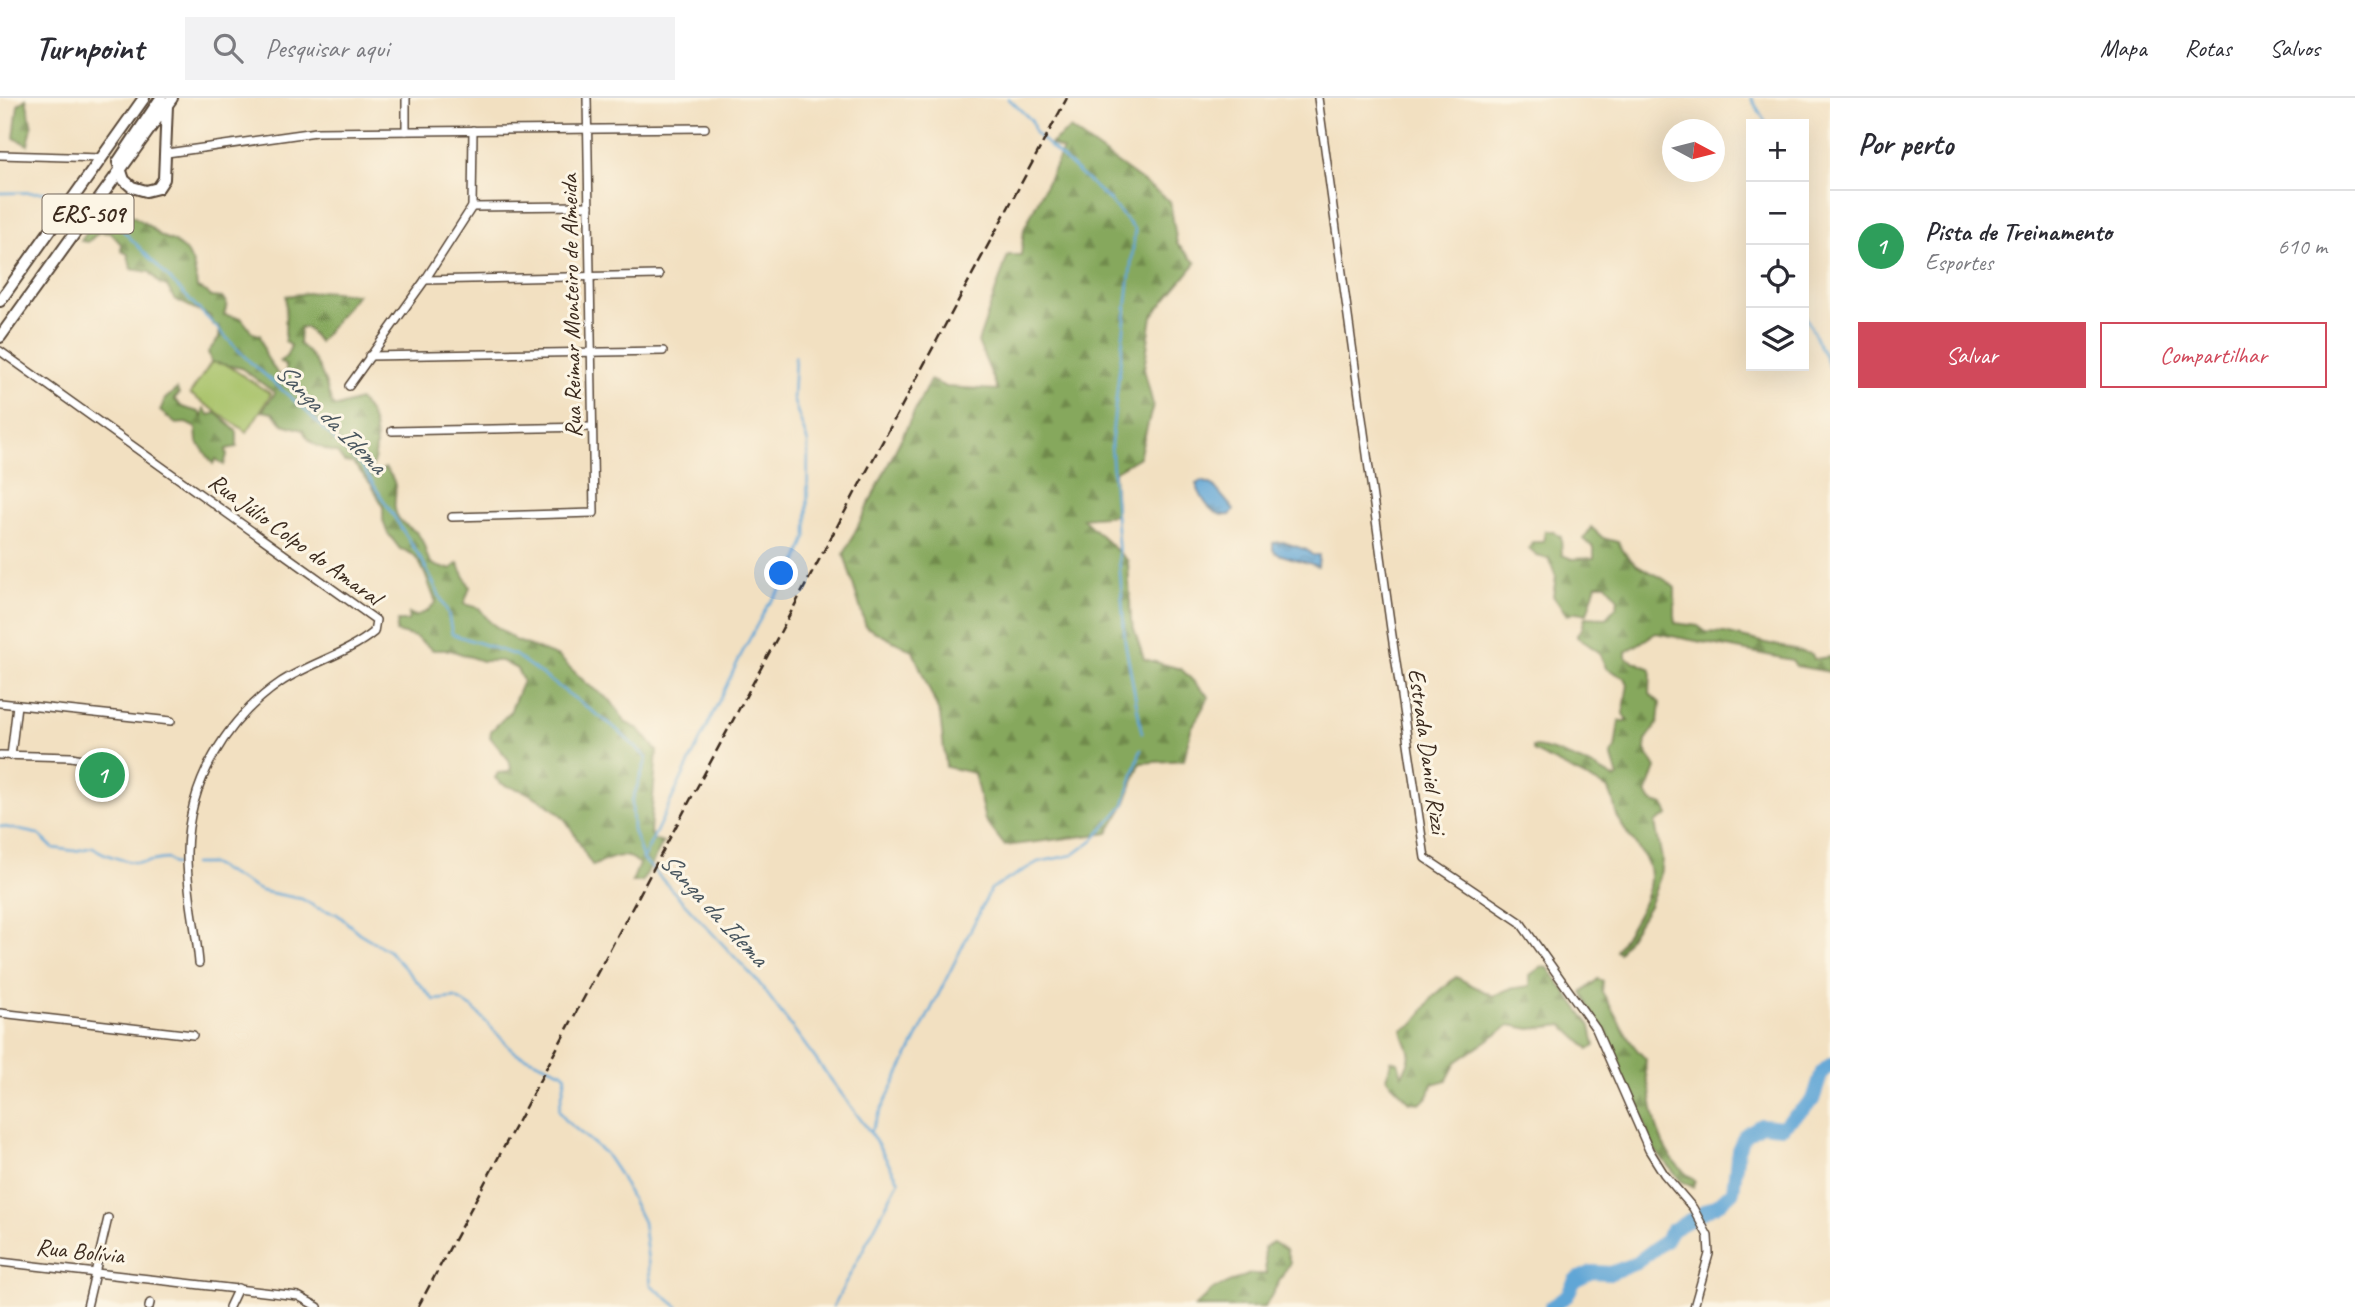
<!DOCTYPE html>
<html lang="pt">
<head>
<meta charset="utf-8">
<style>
	:root { --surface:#fff; --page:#f2f2f3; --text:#2b2b33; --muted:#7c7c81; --line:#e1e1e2; --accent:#d1495b }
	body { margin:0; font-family:Caveat,sans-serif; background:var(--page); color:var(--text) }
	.controls { position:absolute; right:21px; top:21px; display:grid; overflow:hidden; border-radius:0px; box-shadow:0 7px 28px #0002 }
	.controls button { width:63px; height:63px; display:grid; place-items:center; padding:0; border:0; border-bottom:2px solid var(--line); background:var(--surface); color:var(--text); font:35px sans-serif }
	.compass { position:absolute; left:1662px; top:21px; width:63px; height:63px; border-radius:50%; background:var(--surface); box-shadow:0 7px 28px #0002; rotate:97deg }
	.you { position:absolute; left:782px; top:476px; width:24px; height:24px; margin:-18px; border:5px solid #fff; border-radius:50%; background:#1a73e8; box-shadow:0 0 0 10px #1a73e833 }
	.badge { display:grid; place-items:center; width:46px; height:46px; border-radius:50%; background:var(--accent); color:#fff; font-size:23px; font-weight:700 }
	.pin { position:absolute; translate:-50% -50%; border:4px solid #fff; box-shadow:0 2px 7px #0006 }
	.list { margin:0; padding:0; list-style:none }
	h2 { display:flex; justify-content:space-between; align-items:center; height:91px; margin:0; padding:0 28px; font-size:30px }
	h2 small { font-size:23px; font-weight:400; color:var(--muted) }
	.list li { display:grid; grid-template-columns:46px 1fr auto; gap:21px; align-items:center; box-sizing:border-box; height:112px; padding:0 28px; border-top:2px solid var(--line) }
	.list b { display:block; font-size:26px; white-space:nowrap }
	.list p { margin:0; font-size:23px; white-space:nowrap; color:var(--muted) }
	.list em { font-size:23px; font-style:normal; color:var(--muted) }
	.actions { display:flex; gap:14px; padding:21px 28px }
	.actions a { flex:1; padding:16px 0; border:2px solid var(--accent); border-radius:0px; text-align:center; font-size:24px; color:var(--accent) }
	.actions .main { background:var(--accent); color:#fff }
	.icon { flex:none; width:38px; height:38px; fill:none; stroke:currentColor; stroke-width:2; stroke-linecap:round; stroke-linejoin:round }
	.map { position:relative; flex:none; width:1830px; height:1209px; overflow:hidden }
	header { display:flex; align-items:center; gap:42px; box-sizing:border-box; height:98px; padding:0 35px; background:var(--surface); border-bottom:2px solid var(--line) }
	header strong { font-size:33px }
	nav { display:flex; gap:38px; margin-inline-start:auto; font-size:24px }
	.search { width:490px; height:63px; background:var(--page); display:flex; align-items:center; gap:18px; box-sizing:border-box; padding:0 24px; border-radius:0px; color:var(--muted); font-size:26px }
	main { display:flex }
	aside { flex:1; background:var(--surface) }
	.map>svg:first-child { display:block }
	.green { fill:#a8c269; stroke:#727644; stroke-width:2 }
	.forest { fill:url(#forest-firs); stroke:#60693e; stroke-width:2 }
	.water { fill:url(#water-ripples); stroke:#4e687a; stroke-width:2 }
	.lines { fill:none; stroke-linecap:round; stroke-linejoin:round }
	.stream { stroke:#60a6d6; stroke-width:2.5 }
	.river { stroke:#60a6d6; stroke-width:14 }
	.minor-casing { stroke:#564536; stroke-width:10 }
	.trunk-casing { stroke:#564536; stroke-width:14 }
	.minor { stroke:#fff; stroke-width:7 }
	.trunk { stroke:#fff; stroke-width:10 }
	.rail { stroke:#3b2a1e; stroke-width:2.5; stroke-dasharray:10 5; stroke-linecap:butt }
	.labels { text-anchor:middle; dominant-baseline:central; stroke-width:6; stroke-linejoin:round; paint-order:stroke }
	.shield { fill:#fcf5e5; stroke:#75675a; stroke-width:2 }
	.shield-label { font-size:23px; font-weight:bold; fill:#3b2a1e }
	.street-label { font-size:24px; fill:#3b2a1e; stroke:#fcf5e5 }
	.water-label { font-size:26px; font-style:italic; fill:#48555e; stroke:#fcf5e5 }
</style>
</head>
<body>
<header>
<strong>Turnpoint</strong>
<div class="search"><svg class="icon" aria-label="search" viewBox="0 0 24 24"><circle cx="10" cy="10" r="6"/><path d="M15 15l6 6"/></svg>Pesquisar aqui</div>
<nav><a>Mapa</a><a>Rotas</a><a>Salvos</a></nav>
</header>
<main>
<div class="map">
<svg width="1830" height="1209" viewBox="0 0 1830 1209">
	<defs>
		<pattern id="forest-firs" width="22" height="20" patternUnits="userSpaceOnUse" patternTransform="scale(1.75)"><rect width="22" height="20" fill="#86a85d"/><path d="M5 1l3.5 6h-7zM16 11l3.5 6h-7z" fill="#6f894c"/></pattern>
		<pattern id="water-ripples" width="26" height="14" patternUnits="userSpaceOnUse" patternTransform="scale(1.75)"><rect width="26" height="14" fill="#60a6d6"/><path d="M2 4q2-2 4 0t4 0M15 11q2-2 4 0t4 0" fill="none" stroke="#5087ad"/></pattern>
	</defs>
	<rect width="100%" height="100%" fill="#fcf5e5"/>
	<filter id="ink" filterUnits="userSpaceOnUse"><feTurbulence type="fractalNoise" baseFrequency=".0143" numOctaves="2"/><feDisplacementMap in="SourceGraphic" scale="14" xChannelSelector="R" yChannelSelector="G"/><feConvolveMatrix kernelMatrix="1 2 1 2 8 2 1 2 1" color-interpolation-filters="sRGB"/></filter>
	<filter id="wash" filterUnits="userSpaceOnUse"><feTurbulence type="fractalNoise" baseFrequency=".00686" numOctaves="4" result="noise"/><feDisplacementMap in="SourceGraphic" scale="28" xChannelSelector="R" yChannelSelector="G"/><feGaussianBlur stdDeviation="1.57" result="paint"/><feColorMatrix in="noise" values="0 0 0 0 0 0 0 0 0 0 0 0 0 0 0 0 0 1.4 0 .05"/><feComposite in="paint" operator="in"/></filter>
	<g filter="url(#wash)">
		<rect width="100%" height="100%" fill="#f2e0c1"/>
		<polygon class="green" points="215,259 271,296 247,334 190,296"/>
		<g class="forest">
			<polygon points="26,1 32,29 28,47 14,40 18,7"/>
			<polygon points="1070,31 1170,103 1177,146 1196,165 1152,218 1144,271 1153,307 1139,359 1114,374 1116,417 1082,420 1128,463 1131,522 1144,561 1181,571 1209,599 1191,631 1184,662 1140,665 1126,704 1108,735 1005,748 985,722 974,675 946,669 940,617 913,553 866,529 844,456 930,282 946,289 998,292 978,244 1008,157 1021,157 1024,131 1063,52 1050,46"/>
			<path d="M107,104C127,117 141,119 158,136C162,140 169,141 173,143C193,156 195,168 197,190L207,194L211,199L223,200L227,206L224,217L241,220L253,235L260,237L266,258L279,278L286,275V268L280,263L286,259L291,248L285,243L286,198L324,193L357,196L319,244L307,230H300L299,246C320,262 325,282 332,307L337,309L359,302C378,318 380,353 370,374L374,377L385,370C406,392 387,403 399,421C403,427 412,430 417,435C433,453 417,468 451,471L458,465L470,489L464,506L479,510L490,524L515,542L559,559L587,586L611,603L626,625L639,631L657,653L650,734L654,742L663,745L642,784H632L639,766C627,751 608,761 593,768C580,752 576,732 561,717C552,709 536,699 524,693C513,689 503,689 495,680L498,675L508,674L511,670L509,662L490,639L491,633L510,614L523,583L517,571L502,563H482L450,552H433L415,539L396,534L398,523H408L409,515L415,518L426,514L436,504C427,486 424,455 400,451L387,434L383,422V408L371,386L353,365L344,364L337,355C321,350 310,348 303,332L283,326L273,315L262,313L275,295L241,270L211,264L208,254L219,240L220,229L212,226L210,218L174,201L167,188L160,186L150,174L131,171L128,156L121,153V146L111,135L99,134L88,144L81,143Z"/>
			<polygon points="177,291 179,296 174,301 182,309 199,314 202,319 204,311 209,317 217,315 237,334 237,349 226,351 227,357 224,367 216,361 213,366 197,343 196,330 186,325 176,326 160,313 165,301"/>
			<path d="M1591,429L1603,440L1618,444C1635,477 1655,469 1675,490V525L1698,528L1706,534L1725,535L1812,556L1814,561L1830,559V574L1796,568L1792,562L1656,535L1626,554V560L1651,571L1650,596L1660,605L1658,625L1646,642L1645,652L1656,670L1646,696L1653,704L1664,707L1668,717L1655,725L1662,761L1660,779L1649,808L1619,855L1616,853C1630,829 1661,790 1646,762C1638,748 1625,735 1618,720C1613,709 1615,700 1607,690L1533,653V649C1548,648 1603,672 1615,681L1618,679L1611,656L1615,651L1619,623H1628L1623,616L1628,586L1625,580L1606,570L1599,554L1577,539V536L1582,531L1585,519L1606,520L1617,508L1618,501L1606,486H1596L1587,516L1577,514L1567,517L1553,498L1556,479L1549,461L1537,458L1529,451L1532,444H1543L1545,433H1552L1561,439L1562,457L1572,461L1594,460V450L1584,441Z"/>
			<path d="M1541,869L1548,870L1591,928L1595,948L1589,951L1563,927L1530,931L1510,927L1456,964L1447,982L1432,986L1429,997L1421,1005L1410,1004L1387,981L1391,962L1398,964L1402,977C1417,952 1406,953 1402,932L1414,926L1433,899L1456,879L1493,898L1509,891L1530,888V877Z"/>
			<path d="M1598,881L1603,883L1602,894C1617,917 1625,942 1646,961C1644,976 1648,984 1651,999C1656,1036 1664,1060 1695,1083L1693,1089L1681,1083L1652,1049L1637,1002L1622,984L1613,956L1582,895Z"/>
			<polygon points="1273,1144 1286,1152 1290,1164 1265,1209 1195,1209 1212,1192 1250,1176 1266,1176 1264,1150"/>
		</g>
		<g class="water">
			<path d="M1202,383L1213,387L1234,412L1230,417C1211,419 1202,402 1196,386Z"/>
			<polygon points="1283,444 1307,452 1312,457 1319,457 1318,468 1278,456 1273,452 1273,445"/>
		</g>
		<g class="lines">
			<g class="stream">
				<polyline points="1008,0 1032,23 1035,35 1109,102 1135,132 1111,346 1125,544 1142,635"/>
				<polyline points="1751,0 1767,26"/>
				<polyline points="0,95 63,94"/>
				<polyline points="108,117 249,263 304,311 363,370 423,464 448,515 452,536 515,557 614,629 647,660 632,703 633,732 643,761 759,885 870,1034 899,1083 833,1209"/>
				<polyline points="1804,214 1830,270"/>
				<path d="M0,728L38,736L53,750L75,753L93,749C102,757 134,767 146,764C154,763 159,761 168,761L173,766H181"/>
				<polyline points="643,761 741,557 766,510 792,477 807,438 808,345 793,301 795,259"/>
				<polyline points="193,766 211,766 261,793 302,801 317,810 337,816 359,835 389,853 434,902 455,900 473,910 514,954 562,974 566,978 559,1012 566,1023 605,1055 619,1076 643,1124 651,1187 678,1209"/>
				<polyline points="870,1034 991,791 1038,764 1073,757 1093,742 1124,707 1141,651"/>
			</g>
			<polyline class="river" points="1551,1209 1567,1198 1575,1182 1592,1174 1611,1175 1636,1165 1665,1143 1672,1132 1720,1105 1733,1093 1738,1052 1745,1037 1761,1027 1782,1029 1813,1002 1822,974 1830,967"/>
		</g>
	</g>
	<g filter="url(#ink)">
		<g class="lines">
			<g class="minor-casing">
				<g id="minor">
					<polyline points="406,0 406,33"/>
					<polyline points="1318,0 1391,531 1425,760 1520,824 1596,931 1649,1052 1664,1076 1693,1110 1708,1138 1709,1156 1694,1209"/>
					<polyline points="167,55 316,34 705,30"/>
					<polyline points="0,57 101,60"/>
					<polyline points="472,109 589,108"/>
					<polyline points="425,182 659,177"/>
					<path d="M0,253L376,522L374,534C347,556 310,565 281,584C225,622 188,686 187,754C186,791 196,829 199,865"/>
					<polyline points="369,258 663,253"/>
					<polyline points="349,288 425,182 472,109 473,32"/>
					<polyline points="392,333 592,329"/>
					<polyline points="452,419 594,415 587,0"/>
					<polyline points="0,605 171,623"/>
					<polyline points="0,657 71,659 100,664 106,674"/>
					<polyline points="11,658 17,607"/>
					<polyline points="0,915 193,937"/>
					<polyline points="0,1164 298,1198 318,1209"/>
					<polyline points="87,1209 108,1120"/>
					<polyline points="149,1209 150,1205"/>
					<polyline points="229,1209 238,1190"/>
				</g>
			</g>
			<g class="trunk-casing">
				<g id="trunk">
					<polyline points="161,0 118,64 124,82 132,89 146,93 158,90 164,81 167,7"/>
					<polyline points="0,203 144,0"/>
					<polyline points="0,239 172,0"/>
				</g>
			</g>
			<use href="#minor" class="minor"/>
			<use href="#trunk" class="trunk"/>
			<polyline class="rail" points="418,1209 1067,0"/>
		</g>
	</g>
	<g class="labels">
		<rect class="shield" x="42.5" y="96.5" width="91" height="39" rx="5"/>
		<g class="shield-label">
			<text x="88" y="116">ERS-509</text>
		</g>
		<g class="street-label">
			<text transform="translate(571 208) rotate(-91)">Rua Reimar Monteiro de Almeida</text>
			<text transform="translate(295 441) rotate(36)">Rua Júlio Colpo do Amaral</text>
			<text transform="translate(1428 653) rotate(82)">Estrada Daniel Rizzi</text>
			<text transform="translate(80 1153) rotate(6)">Rua Bolívia</text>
		</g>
		<g class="water-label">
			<text transform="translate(331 320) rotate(45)">Sanga da Idema</text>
			<text transform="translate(714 811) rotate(47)">Sanga da Idema</text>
		</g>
	</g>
</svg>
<div class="controls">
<button>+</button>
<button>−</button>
<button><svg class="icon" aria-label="locate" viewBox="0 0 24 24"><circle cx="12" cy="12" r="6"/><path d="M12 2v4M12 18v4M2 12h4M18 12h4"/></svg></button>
<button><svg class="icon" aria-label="layers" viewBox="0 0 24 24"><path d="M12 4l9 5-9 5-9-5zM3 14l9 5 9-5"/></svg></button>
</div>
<svg class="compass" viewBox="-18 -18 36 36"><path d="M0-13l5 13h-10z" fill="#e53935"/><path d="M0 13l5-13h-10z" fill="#7c7c81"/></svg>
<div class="you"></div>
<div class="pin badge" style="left:102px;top:677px;background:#2e9e5b">1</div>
</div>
<aside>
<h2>Por perto<small></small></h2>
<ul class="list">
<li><span class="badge" style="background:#2e9e5b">1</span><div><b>Pista de Treinamento</b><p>Esportes</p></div><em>610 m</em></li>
</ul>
<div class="actions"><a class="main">Salvar</a><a>Compartilhar</a></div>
</aside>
</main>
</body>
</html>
